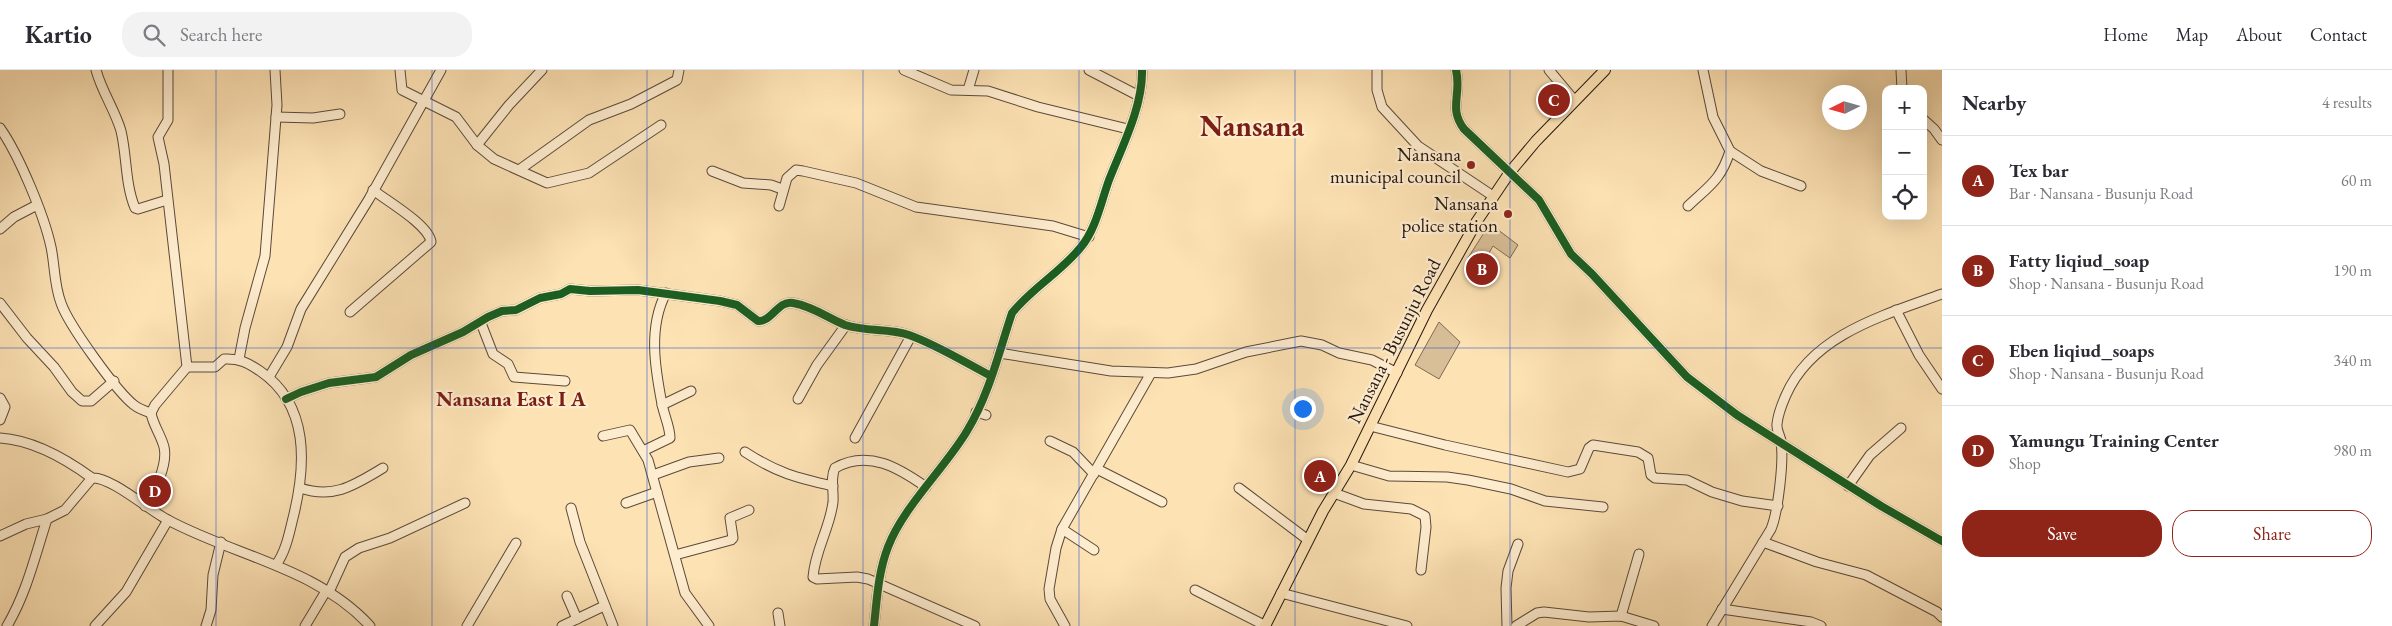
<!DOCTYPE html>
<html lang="en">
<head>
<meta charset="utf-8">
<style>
	:root { --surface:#fff; --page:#f2f2f3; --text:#2b2b33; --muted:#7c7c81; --line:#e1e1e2; --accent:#8f2418 }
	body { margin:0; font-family:"EB Garamond",serif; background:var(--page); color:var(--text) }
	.controls { position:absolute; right:15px; top:15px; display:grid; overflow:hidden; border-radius:10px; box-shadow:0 5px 20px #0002 }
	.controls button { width:45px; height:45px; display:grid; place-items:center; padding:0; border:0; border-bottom:1px solid var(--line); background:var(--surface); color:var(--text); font:25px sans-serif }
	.compass { position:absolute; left:1822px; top:15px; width:45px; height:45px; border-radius:50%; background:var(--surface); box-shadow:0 5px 20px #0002; rotate:265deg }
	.you { position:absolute; left:1302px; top:338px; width:18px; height:18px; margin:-12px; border:4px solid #fff; border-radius:50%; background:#1a73e8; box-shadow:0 0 0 8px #1a73e833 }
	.badge { display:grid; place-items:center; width:32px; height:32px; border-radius:50%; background:var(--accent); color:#fff; font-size:16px; font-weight:700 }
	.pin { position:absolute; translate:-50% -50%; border:2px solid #fff; box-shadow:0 1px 5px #0006 }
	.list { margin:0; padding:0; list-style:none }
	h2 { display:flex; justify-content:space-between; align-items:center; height:65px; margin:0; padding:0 20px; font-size:21px }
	h2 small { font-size:16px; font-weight:400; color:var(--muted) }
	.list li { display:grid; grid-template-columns:32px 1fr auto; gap:15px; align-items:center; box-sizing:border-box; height:90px; padding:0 20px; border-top:1px solid var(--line) }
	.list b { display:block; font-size:19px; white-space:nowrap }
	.list p { margin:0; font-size:16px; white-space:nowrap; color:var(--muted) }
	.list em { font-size:16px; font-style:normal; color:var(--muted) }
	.actions { display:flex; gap:10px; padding:15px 20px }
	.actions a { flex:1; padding:11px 0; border:1px solid var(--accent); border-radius:20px; text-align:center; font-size:18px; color:var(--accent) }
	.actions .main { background:var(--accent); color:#fff }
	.icon { flex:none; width:28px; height:28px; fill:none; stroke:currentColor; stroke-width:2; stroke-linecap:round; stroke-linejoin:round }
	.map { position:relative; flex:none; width:1942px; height:556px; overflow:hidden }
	header { display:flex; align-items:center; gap:30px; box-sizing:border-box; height:70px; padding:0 25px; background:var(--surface); border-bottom:1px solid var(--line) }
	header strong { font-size:24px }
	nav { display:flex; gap:28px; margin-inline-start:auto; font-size:18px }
	.search { width:350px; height:45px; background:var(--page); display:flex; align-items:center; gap:12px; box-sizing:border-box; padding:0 18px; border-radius:20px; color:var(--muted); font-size:19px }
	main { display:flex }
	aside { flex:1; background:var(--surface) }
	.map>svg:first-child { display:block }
	.green { fill:#d8bf98; stroke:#7e6b55 }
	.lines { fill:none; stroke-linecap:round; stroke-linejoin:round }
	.minor-casing { stroke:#5b4a3a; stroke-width:11 }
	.major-casing { stroke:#251712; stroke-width:12 }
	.minor { stroke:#feecce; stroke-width:9 }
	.major { stroke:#fde2b4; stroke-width:10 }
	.cycleway-casing { stroke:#feecce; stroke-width:11 }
	.cycleway { stroke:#1b5e20; stroke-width:8 }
	.grid { fill:none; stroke:#1d4ed8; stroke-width:1; stroke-opacity:0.55 }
	.poi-dot { fill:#8f2418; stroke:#feecce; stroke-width:2 }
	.labels { text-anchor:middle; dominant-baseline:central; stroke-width:4.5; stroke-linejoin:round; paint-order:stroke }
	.poi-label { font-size:19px; fill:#251712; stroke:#feecce; text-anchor:end }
	.street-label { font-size:19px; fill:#251712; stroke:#feecce }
	.quarter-label { font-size:21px; font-weight:bold; fill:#7a1f14; stroke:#feecce }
	.town-label { font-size:29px; font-weight:bold; fill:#7a1f14; stroke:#feecce }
</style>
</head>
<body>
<header>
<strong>Kartio</strong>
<div class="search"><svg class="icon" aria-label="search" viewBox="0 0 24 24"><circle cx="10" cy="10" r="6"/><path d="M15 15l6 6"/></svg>Search here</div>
<nav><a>Home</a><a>Map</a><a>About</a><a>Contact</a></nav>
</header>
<main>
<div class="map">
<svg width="1942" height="556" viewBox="0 0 1942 556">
	<rect width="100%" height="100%" fill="#fde2b4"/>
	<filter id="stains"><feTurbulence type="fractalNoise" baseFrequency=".004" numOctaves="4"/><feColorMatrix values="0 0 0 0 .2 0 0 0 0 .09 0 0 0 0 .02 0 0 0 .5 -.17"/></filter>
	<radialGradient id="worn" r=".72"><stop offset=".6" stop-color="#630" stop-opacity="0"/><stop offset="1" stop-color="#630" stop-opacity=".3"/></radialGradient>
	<g class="green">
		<polygon points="1493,156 1518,175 1510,188 1493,176 1481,197 1468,188 1487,158"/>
		<polygon points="1439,252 1460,272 1439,309 1415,295"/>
	</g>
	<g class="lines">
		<g class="minor-casing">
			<g id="minor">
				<path d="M96,0C102,22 115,40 121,61C127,86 125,114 135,138L138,139L167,130"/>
				<polyline points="400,0 402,20 456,47 477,75 494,89 547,113 589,103 661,55"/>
				<polyline points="904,0 951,20 988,21 1038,37 1128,59"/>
				<polyline points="1089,0 1139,26"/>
				<polyline points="1377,0 1377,20 1382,37 1418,76 1493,126"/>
				<path d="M1456,0C1462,24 1448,38 1464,59L1539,130L1571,184L1592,204L1687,307L1737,345L1881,436L1942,471"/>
				<polyline points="1549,0 1574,30"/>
				<polyline points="1901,0 1902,19"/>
				<polyline points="968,20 974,0"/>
				<polyline points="276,47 313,48 340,44"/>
				<polyline points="1923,49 1934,59 1942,70"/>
				<path d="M0,58C19,85 44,145 51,177C55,196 54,215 61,233C68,254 117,322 134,335C139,339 145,341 151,343"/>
				<polyline points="477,75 509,35 542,0"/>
				<polyline points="1730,81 1761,101 1801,116"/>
				<polyline points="519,100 589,50 631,34 677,10 679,0"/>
				<polyline points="712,101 743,113 771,115 782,119"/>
				<polyline points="779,136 787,108 796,100 803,101 856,113 916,137 1053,156 1089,167"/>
				<path d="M1688,136C1709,116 1721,110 1730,81L1713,47L1703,0"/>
				<polyline points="0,159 14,147 37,135"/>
				<polyline points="0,233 27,268 54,297 72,322 82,331 91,331 114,311"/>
				<polyline points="1896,240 1919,285 1942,319"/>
				<path d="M350,242L431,172C429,155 387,131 373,120"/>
				<polyline points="481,253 493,284 508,294 514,307 565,311"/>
				<polyline points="999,283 1111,301 1168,303 1196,299 1246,282 1301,271 1322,275 1339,283 1372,290 1397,303"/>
				<polyline points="239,289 245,258 265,186 277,35 275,0"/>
				<path d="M187,297H215L224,289C239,288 248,293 260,301C310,335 306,396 293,448C289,464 286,481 276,495"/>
				<polyline points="269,307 287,277 301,239 369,129 441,0"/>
				<polyline points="0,328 5,337 0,350"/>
				<path d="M286,329L301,322L329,313L376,307L411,285L463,262L488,247L502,241L516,240L540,228L561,224L570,219L590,221L638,220L720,231L737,235L758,251C772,252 778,230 793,233C812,236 828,248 845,255C866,262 889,258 909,265C937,275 964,292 991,306"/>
				<polyline points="798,329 817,295 846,255"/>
				<polyline points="662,335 691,321"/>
				<polyline points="976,342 986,345"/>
				<polyline points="1370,356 1445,375 1568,402 1580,399 1589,378 1593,375 1638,382 1648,388 1651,405 1655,408 1687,410 1712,422 1742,431 1778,436"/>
				<polyline points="603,366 630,360 648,390 685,523 709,556"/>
				<path d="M0,368C32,370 66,389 92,408C110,406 150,441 168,450C235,486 317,498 370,556"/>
				<polyline points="855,368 911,266"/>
				<polyline points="1050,371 1073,382 1094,404"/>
				<path d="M643,381L670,368C670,357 664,345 662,334C655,298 648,257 666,223"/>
				<path d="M745,382C777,403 797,408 833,416"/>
				<polyline points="1351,395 1389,406 1447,407 1468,410 1511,419 1545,431 1603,437"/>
				<polyline points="1097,399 1162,432"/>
				<polyline points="653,405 689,392 719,388"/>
				<polyline points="1848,416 1870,385 1901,358"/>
				<path d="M926,417C899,398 868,379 835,398C830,408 834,421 833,432C830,458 815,480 813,507L817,509L857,507L868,509L975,556"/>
				<path d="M300,418C334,429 353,416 383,398"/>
				<polyline points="1239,418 1308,470"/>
				<polyline points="1334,423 1364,434 1411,439 1425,446 1426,457 1421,500"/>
				<polyline points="626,433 657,422"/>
				<path d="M145,436C155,422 168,394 164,377C161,365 153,355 151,343L155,335L187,297L164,94L158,67L168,50V0"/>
				<polyline points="571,438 580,472 613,556"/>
				<polyline points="1062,459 1094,480"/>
				<polyline points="0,466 26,454 47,449 65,440 92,408"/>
				<polyline points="1763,472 1817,492 1866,505 1937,542 1942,547"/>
				<polyline points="675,485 731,470 733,468 730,448 749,440"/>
				<polyline points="1195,520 1266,556"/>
				<polyline points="329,522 345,487 359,478 390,468 465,433"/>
				<polyline points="1281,523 1407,556"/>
				<polyline points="567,526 577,549"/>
				<polyline points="1722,539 1811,552 1821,556"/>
				<polyline points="778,543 780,556"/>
				<polyline points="1621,546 1639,484"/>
				<path d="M7,556C27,522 35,486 47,449"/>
				<polyline points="95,556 126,522 168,450"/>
				<polyline points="206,556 211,540 213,505 221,472"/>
				<polyline points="305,556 326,521"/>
				<polyline points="467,556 516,473"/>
				<polyline points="562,556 604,536"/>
				<path d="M874,556C877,529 878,503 888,477C903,437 945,398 967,361C989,325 999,282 1012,243C1032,218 1061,202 1081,177C1096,159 1101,132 1109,110C1122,77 1143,36 1142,0"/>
				<polyline points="1065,556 1050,529 1049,519 1056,478 1062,459 1151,303"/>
				<polyline points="1507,556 1506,518 1508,501 1518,474"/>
				<polyline points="1516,556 1537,543 1544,542 1589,547 1621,546 1654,556"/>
				<path d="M1712,556L1771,459C1778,442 1784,391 1781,372C1781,366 1776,361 1777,354C1778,344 1782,334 1786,325C1813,264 1885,245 1942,224"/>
			</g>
		</g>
		<g class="major-casing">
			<polyline id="major" points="1265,556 1323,441 1351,395 1427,240 1477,151 1510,102 1536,71 1605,0"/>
		</g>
		<use href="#minor" class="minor"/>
		<use href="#major" class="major"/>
		<g class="cycleway-casing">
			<g id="cycleway">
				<path d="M1456,0C1462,24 1448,38 1464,59L1539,130L1571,184L1592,204L1687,307L1737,345L1881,436L1942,471"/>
				<path d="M286,329L301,322L329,313L376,307L411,285L463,262L488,247L502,241L516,240L540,228L561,224L570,219L590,221L638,220L720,231L737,235L758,251C772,252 778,230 793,233C812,236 828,248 845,255C866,262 889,258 909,265C937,275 964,292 991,306"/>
				<path d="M874,556C877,529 878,503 888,477C903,437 945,398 967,361C989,325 999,282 1012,243C1032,218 1061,202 1081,177C1096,159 1101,132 1109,110C1122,77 1143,36 1142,0"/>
			</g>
		</g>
		<use href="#cycleway" class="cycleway"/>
	</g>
	<path class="grid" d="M216,0V556M432,0V556M647,0V556M863,0V556M1079,0V556M1295,0V556M1510,0V556M1726,0V556M0,278H1942"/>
	<g class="poi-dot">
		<circle cx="1471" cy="95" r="5"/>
		<circle cx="1508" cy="144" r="5"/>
	</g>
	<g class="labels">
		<g class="poi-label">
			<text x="1461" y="84">Nansana<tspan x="1461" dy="22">municipal council</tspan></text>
			<text x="1498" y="133">Nansana<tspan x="1498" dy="22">police station</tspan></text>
		</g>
		<g class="street-label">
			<text transform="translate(1394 271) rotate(-63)">Nansana - Busunju Road</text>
		</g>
		<g class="quarter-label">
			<text x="511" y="328">Nansana East I A</text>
		</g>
		<g class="town-label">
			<text x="1252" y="56">Nansana</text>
		</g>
	</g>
	<rect width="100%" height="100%" filter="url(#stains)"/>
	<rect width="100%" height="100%" fill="url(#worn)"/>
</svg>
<div class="controls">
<button>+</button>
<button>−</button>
<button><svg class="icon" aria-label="locate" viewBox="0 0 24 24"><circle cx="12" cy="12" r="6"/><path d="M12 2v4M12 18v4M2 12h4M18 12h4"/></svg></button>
</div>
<svg class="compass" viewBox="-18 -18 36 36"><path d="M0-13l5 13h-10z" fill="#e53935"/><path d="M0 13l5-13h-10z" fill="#7c7c81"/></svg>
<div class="you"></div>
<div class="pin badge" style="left:1320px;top:406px">A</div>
<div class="pin badge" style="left:1482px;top:199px">B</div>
<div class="pin badge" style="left:1554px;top:30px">C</div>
<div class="pin badge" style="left:155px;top:421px">D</div>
</div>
<aside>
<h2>Nearby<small>4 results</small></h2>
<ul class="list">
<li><span class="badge">A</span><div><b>Tex bar</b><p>Bar · Nansana - Busunju Road</p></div><em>60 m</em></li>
<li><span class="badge">B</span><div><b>Fatty liqiud_soap</b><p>Shop · Nansana - Busunju Road</p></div><em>190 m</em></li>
<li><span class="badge">C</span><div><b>Eben liqiud_soaps</b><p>Shop · Nansana - Busunju Road</p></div><em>340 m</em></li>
<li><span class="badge">D</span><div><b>Yamungu Training Center</b><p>Shop</p></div><em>980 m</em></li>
</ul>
<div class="actions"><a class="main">Save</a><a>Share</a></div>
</aside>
</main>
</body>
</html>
